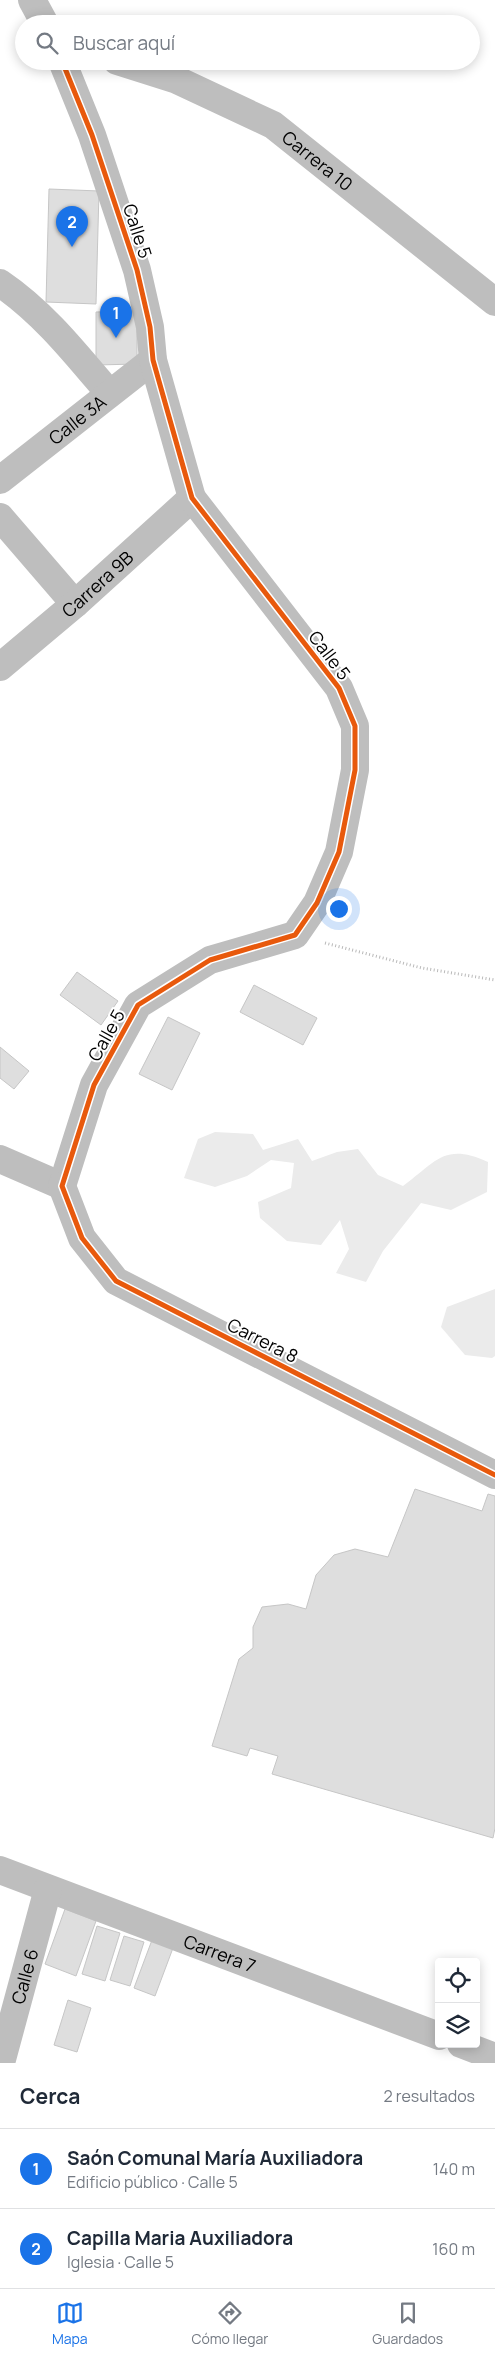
<!DOCTYPE html>
<html lang="es">
<head>
<meta charset="utf-8">
<style>
	:root { --surface:#fff; --page:#f2f2f3; --text:#1f2937; --muted:#747a83; --line:#e0e1e3; --accent:#1a73e8 }
	body { margin:0; font-family:Manrope,sans-serif; background:var(--page); color:var(--text) }
	.controls { position:absolute; right:15px; bottom:15px; display:grid; overflow:hidden; border-radius:5px; box-shadow:0 2px 12px #0003 }
	.controls button { width:45px; height:45px; display:grid; place-items:center; padding:0; border:0; border-bottom:1px solid var(--line); background:var(--surface); color:var(--text); font:25px sans-serif }
	.you { position:absolute; left:338px; top:908px; width:18px; height:18px; margin:-12px; border:4px solid #fff; border-radius:50%; background:#1a73e8; box-shadow:0 0 0 8px #1a73e833 }
	.badge { display:grid; place-items:center; width:32px; height:32px; border-radius:50%; background:var(--accent); color:#fff; font-size:16px; font-weight:700 }
	.pin { position:absolute; translate:-50% -41px; filter:drop-shadow(0 1px 2px #0008) }
	.pin::after { content:''; position:absolute; top:26px; width:18px; height:15px; background:inherit; clip-path:polygon(0 0,100% 0,50% 100%) }
	.list { margin:0; padding:0; list-style:none }
	h2 { display:flex; justify-content:space-between; align-items:center; height:65px; margin:0; padding:0 20px; font-size:21px }
	h2 small { font-size:16px; font-weight:400; color:var(--muted) }
	.list li { display:grid; grid-template-columns:32px 1fr auto; gap:15px; align-items:center; box-sizing:border-box; height:80px; padding:0 20px; border-top:1px solid var(--line) }
	.list b { display:block; font-size:19px; white-space:nowrap }
	.list p { margin:0; font-size:16px; white-space:nowrap; color:var(--muted) }
	.list em { font-size:16px; font-style:normal; color:var(--muted) }
	.icon { flex:none; width:28px; height:28px; fill:none; stroke:currentColor; stroke-width:2; stroke-linecap:round; stroke-linejoin:round }
	.map { position:relative; flex:none; width:495px; height:2063px; overflow:hidden }
	.search { position:absolute; background:var(--surface); box-shadow:0 2px 12px #0003; left:15px; right:15px; top:15px; height:55px; display:flex; align-items:center; gap:12px; box-sizing:border-box; padding:0 18px; border-radius:28px; color:var(--muted); font-size:19px }
	.sheet { height:225px; background:var(--surface) }
	nav { display:flex; justify-content:space-around; align-items:center; box-sizing:border-box; height:70px; border-top:1px solid var(--line); background:var(--surface); font-size:14px; color:var(--muted) }
	nav a { display:grid; justify-items:center; gap:2px }
	nav .on { color:var(--accent) }
	.map>svg:first-child { display:block }
	.green { fill:#ebebeb }
	.building { fill:#dedede; stroke:#c6c6c6 }
	.lines { fill:none; stroke-linecap:round; stroke-linejoin:round }
	.path { stroke:#b9b9b9; stroke-width:3; stroke-dasharray:1 2.5; stroke-linecap:butt }
	.street { stroke:#bebebe; stroke-width:28 }
	.cycleway-casing { stroke:#fff; stroke-width:8 }
	.cycleway { stroke:#e8590c; stroke-width:5 }
	.labels { text-anchor:middle; dominant-baseline:central; stroke-width:4; stroke-linejoin:round; paint-order:stroke }
	.street-label { font-size:18px; fill:#000; stroke:#fff }
</style>
</head>
<body>
<div class="map">
<svg width="495" height="2063" viewBox="0 0 495 2063">
	<rect width="100%" height="100%" fill="#fff"/>
	<g class="green">
		<path d="M215,1132L253,1134L263,1150L298,1139L312,1161L337,1152L358,1149L378,1175L403,1186C436,1162 444,1142 488,1162L487,1192L451,1210L421,1203L383,1251L366,1282L336,1273L349,1249L340,1220L321,1245L287,1241L260,1218L258,1202L291,1188L294,1163L271,1160L247,1176L215,1187L184,1178L198,1139Z"/>
		<polygon points="495,1289 495,1356 492,1358 465,1355 441,1327 447,1307"/>
	</g>
	<g class="building">
		<polygon points="49,189 99,191 96,304 46,302"/>
		<polygon points="137,311 137,364 96,365 96,312"/>
		<polygon points="77,972 118,1001 101,1025 60,995"/>
		<polygon points="254,985 317,1018 303,1045 240,1012"/>
		<polygon points="168,1017 200,1033 172,1090 139,1074"/>
		<polygon points="0,1047 29,1071 14,1089 0,1078"/>
		<polygon points="415,1489 482,1511 488,1494 495,1496 495,1828 493,1838 272,1774 278,1756 250,1748 247,1756 212,1746 239,1659 253,1648 253,1627 262,1607 288,1604 306,1609 316,1575 334,1555 355,1549 388,1557"/>
		<polygon points="65,1909 96,1921 76,1976 45,1964"/>
		<polygon points="97,1926 120,1933 105,1981 82,1974"/>
		<polygon points="124,1936 144,1942 130,1986 110,1980"/>
		<polygon points="152,1940 173,1948 155,1996 134,1988"/>
		<polygon points="68,2000 91,2008 77,2052 54,2045"/>
	</g>
	<g class="lines">
		<polyline class="path" points="325,943 422,968 495,980"/>
		<g class="street">
			<polyline points="32,0 45,24"/>
			<path id="s1" d="M117,61L177,80L273,125L495,302"/>
			<path d="M0,283C43,312 76,354 109,393"/>
			<path id="s2" d="M0,480L153,360"/>
			<polyline points="0,517 75,604"/>
			<path id="s3" d="M0,667L75,604L192,498"/>
			<polyline points="0,1159 62,1186"/>
			<polyline points="62,1186 94,1085 138,1005 210,960 295,935 317,903 339,852 355,770 355,726 339,688 192,498 153,360 150,327 137,270 92,135 62,61"/>
			<polyline points="62,1186 82,1238 116,1281 495,1475"/>
			<path id="s4" d="M0,1870L439,2036"/>
			<polyline points="461,2044 495,2057"/>
			<path id="s5" d="M1,2063L48,1889"/>
		</g>
		<g class="cycleway-casing">
			<polyline id="cycleway" points="62,61 92,135 137,270 150,327 153,360 192,498 339,688 355,726 355,770 339,852 317,903 295,935 210,960 138,1005 94,1085 62,1186 82,1238 116,1281 495,1475"/>
		</g>
		<use href="#cycleway" class="cycleway"/>
	</g>
	<g class="labels">
		<g class="street-label">
			<text stroke="none"><textPath href="#s1" startOffset="226">Carrera 10</textPath></text>
			<text transform="translate(138 231) rotate(72)">Calle 5</text>
			<text stroke="none"><textPath href="#s2" startOffset="98">Calle 3A</textPath></text>
			<text stroke="none"><textPath href="#s3" startOffset="128">Carrera 9B</textPath></text>
			<text transform="translate(330 655) rotate(53)">Calle 5</text>
			<text transform="translate(106 1035) rotate(-61)">Calle 5</text>
			<text transform="translate(263 1340) rotate(27)">Carrera 8</text>
			<text stroke="none"><textPath href="#s4" startOffset="235">Carrera 7</textPath></text>
			<text stroke="none"><textPath href="#s5" startOffset="90">Calle 6</textPath></text>
		</g>
	</g>
</svg>
<div class="controls">
<button><svg class="icon" aria-label="locate" viewBox="0 0 24 24"><circle cx="12" cy="12" r="6"/><path d="M12 2v4M12 18v4M2 12h4M18 12h4"/></svg></button>
<button><svg class="icon" aria-label="layers" viewBox="0 0 24 24"><path d="M12 4l9 5-9 5-9-5zM3 14l9 5 9-5"/></svg></button>
</div>
<div class="you"></div>
<div class="pin badge" style="left:116px;top:338px">1</div>
<div class="pin badge" style="left:72px;top:247px">2</div>
<div class="search"><svg class="icon" aria-label="search" viewBox="0 0 24 24"><circle cx="10" cy="10" r="6"/><path d="M15 15l6 6"/></svg>Buscar aquí</div>
</div>
<section class="sheet">
<h2>Cerca<small>2 resultados</small></h2>
<ul class="list">
<li><span class="badge">1</span><div><b>Saón Comunal María Auxiliadora</b><p>Edificio público · Calle 5</p></div><em>140 m</em></li>
<li><span class="badge">2</span><div><b>Capilla Maria Auxiliadora</b><p>Iglesia · Calle 5</p></div><em>160 m</em></li>
</ul>
</section>
<nav>
<a class="on"><svg class="icon" aria-label="map" viewBox="0 0 24 24"><path d="M3 6l6-2 6 2 6-2v14l-6 2-6-2-6 2zM9 4v14M15 6v14"/></svg>Mapa</a>
<a><svg class="icon" aria-label="directions" viewBox="0 0 24 24"><path d="M12 3l9 9-9 9-9-9zM9 14v-3h6M13 9l2 2-2 2"/></svg>Cómo llegar</a>
<a><svg class="icon" aria-label="saved" viewBox="0 0 24 24"><path d="M7 4h10v16l-5-4-5 4z"/></svg>Guardados</a>
</nav>
</body>
</html>
